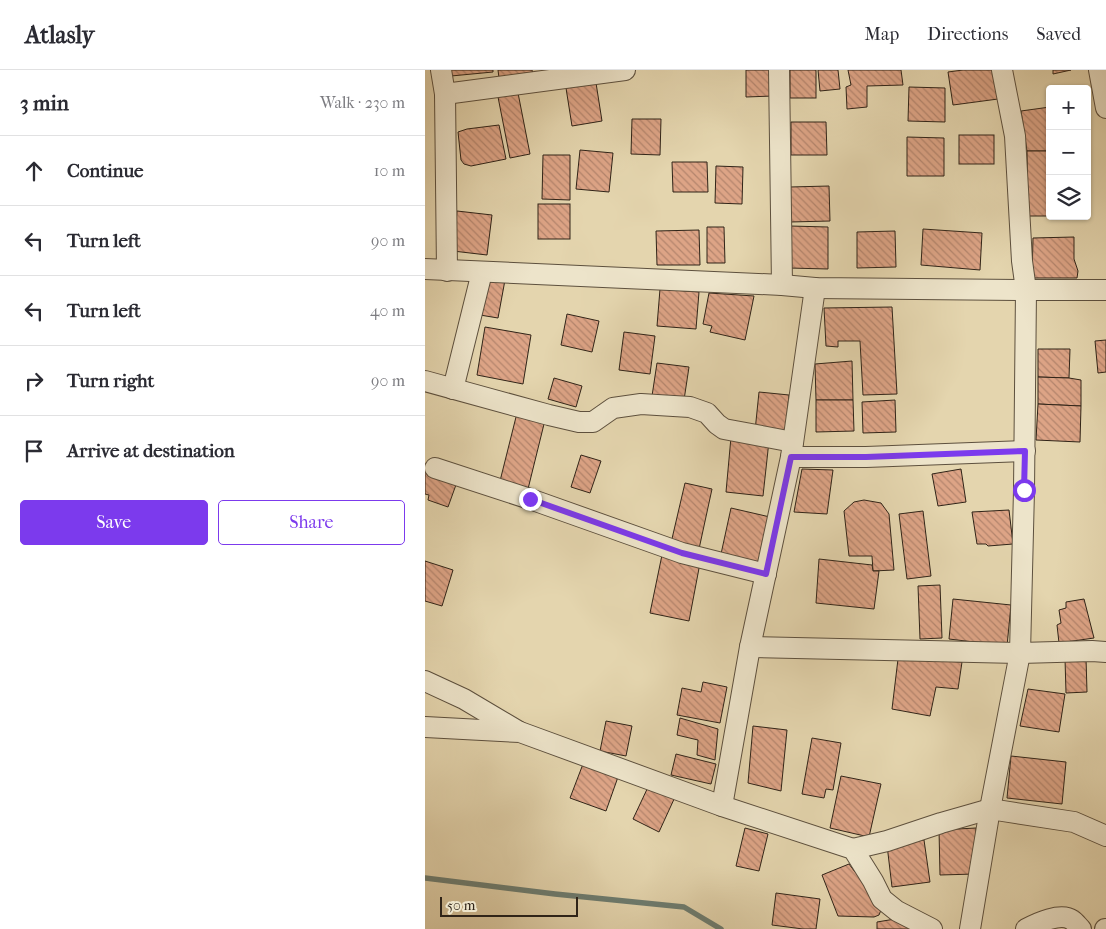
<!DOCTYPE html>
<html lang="en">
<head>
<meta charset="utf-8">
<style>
	:root { --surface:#fff; --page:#f7f7f7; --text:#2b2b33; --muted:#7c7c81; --line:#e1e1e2; --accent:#7c3aed }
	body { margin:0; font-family:"IM FELL French Canon",serif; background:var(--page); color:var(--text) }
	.controls { position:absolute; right:15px; top:15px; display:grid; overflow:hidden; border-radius:5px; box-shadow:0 1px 4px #0004 }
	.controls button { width:45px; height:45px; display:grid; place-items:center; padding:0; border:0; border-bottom:1px solid var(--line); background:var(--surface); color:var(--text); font:25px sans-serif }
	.scale { position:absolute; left:15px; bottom:12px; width:138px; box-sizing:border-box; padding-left:5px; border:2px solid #302418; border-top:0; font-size:14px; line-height:18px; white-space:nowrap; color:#302418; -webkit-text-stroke:4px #ede4ca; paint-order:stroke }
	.stop { position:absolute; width:15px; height:15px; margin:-11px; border:4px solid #7c3aed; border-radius:50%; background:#fff }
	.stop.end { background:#7c3aed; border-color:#fff; box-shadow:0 1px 5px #0008 }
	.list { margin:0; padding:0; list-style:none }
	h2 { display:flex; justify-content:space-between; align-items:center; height:65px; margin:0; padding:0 20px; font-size:21px }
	h2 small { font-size:16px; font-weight:400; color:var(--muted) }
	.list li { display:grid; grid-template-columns:32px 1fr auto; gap:15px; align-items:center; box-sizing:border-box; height:70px; padding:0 20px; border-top:1px solid var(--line) }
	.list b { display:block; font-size:19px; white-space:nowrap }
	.list em { font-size:16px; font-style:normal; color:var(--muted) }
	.actions { display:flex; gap:10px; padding:15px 20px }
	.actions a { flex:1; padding:11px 0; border:1px solid var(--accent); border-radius:5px; text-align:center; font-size:18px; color:var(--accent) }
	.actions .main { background:var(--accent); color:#fff }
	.icon { flex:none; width:28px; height:28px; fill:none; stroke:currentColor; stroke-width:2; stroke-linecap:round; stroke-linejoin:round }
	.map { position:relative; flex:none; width:681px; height:859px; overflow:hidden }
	header { display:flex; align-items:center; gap:30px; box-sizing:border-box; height:70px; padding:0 25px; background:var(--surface); border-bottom:1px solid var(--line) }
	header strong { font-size:24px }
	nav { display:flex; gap:28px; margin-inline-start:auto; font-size:18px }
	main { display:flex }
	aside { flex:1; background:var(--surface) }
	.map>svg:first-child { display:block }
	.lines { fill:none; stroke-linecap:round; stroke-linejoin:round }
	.stream { stroke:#6d7d71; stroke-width:5.5 }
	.building { fill:url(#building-back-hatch); stroke:#302418 }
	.minor-casing { stroke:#5d503e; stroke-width:22 }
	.minor { stroke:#ede4ca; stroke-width:20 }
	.route { stroke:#7c3aed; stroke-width:6 }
</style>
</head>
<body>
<header>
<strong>Atlasly</strong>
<nav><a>Map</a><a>Directions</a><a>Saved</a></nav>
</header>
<main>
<aside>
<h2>3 min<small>Walk · 230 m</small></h2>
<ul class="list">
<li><svg class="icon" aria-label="ahead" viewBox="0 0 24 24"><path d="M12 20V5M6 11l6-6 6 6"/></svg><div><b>Continue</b></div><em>10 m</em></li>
<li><svg class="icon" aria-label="left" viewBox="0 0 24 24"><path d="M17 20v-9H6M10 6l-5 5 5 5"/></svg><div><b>Turn left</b></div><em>90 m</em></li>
<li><svg class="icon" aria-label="left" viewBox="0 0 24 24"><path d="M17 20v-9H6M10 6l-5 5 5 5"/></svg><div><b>Turn left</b></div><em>40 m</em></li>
<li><svg class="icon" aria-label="right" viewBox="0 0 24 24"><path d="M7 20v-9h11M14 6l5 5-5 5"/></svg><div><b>Turn right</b></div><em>90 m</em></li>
<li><svg class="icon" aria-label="arrive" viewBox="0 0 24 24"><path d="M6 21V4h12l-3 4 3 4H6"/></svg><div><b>Arrive at destination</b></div></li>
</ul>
<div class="actions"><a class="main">Save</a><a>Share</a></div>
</aside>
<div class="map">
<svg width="681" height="859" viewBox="0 0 681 859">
	<defs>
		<pattern id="building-back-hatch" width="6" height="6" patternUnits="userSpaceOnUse" patternTransform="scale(1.25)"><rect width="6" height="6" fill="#dda486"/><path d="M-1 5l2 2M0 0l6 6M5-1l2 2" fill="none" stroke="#b4856d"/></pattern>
	</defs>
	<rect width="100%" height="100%" fill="#e4d5ae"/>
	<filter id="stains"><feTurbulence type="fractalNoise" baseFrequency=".004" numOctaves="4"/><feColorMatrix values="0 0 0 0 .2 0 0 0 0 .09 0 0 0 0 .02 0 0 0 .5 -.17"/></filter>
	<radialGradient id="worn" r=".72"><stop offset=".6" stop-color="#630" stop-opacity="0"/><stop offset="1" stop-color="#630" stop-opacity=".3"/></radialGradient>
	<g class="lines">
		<polyline class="stream" points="0,808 130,824 259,837 296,859"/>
	</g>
	<g class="building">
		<polygon points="25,0 68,0 68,2 26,6"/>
		<polygon points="73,0 107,0 108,4 74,8"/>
		<polygon points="321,0 347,0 348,26 321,27"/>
		<rect x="365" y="0" width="26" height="28"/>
		<polygon points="393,0 413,0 415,19 395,21"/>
		<polygon points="423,0 476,0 478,15 442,16 442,37 422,39 421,17 426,15"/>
		<polygon points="538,0 569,0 573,29 528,35 523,2"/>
		<polygon points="628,0 646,0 628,4"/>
		<polygon points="171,13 177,51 147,56 141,18"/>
		<polygon points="484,17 520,18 520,52 483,51"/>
		<polygon points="93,23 105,84 85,88 73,27"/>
		<polygon points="625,37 625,81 602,81 596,41"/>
		<polygon points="207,49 236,49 235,85 206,84"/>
		<polygon points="366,52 401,52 402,85 366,85"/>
		<polygon points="74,55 81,89 46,96 39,94 36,90 33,62 42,59"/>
		<rect x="534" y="65" width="35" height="29"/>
		<polygon points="482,67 519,68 519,106 482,106"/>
		<polygon points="155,80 188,83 184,122 151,119"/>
		<polygon points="602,81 625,81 625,146 603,146"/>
		<polygon points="118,85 145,85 145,130 117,129"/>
		<polygon points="247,92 282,92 283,122 248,122"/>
		<polygon points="291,96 318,97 317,134 290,133"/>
		<polygon points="404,116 405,151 365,152 365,117"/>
		<rect x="113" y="134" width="32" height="35"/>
		<polygon points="32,141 67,145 62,185 28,181"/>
		<polygon points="365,156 403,157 403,199 364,198"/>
		<polygon points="282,157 299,157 300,193 282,193"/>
		<polygon points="498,159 557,163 555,200 496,195"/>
		<polygon points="274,160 275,195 232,195 231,161"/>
		<polygon points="470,161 471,197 432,198 432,162"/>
		<polygon points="649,167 649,189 653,201 652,208 607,208 608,168"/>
		<polygon points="62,206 80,210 73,248 55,245"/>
		<polygon points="235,219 274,222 271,259 232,256"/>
		<polygon points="284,223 329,226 320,270 285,262 287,256 278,254"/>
		<polygon points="467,237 472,324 438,325 435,271 413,271 413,277 401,276 399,238"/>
		<polygon points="142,244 174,251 167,282 136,275"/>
		<polygon points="60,257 106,265 98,314 52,305"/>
		<polygon points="199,262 230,266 225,304 194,300"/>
		<polygon points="681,270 681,302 673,303 670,271"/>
		<polygon points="613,279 645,279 644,308 613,307"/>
		<polygon points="427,291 428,330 391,330 390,294"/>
		<polygon points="232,293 264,297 259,330 227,326"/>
		<polygon points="613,307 644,308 656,310 656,336 613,334"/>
		<polygon points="129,308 157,316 151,337 123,329"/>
		<polygon points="334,322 364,325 360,364 330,361"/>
		<polygon points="391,330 428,330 429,361 391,362"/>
		<polygon points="470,330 471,362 438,363 437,332"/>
		<polygon points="613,334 656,336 655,372 611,370"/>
		<polygon points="92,343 120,350 103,419 75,411"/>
		<polygon points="306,367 344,371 338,426 301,422"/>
		<polygon points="156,385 176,391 165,423 146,417"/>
		<polygon points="377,399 408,400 402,444 369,442"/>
		<polygon points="536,399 541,432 513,436 507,404"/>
		<polygon points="0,400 32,412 23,437 3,430 4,425 0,424"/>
		<polygon points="260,413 287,419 274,479 246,473"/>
		<polygon points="439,430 456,433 464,444 469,500 448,501 447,486 424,486 419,441 429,432"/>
		<polygon points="306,438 345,447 334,494 296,484"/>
		<polygon points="584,440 588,474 563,476 561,474 552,474 547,442"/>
		<polygon points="498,441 506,506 482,509 474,444"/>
		<polygon points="237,485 275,493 264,551 225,543"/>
		<polygon points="394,489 447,495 448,501 454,501 449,539 391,533"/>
		<polygon points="0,491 28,500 17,536 0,531"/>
		<polygon points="515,515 517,568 495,569 493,516"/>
		<polygon points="528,529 586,535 582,576 524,569"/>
		<polygon points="659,529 669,568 634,573 632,555 636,553 634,540 641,538 641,532"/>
		<polygon points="661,588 662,622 641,623 640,589"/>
		<polygon points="473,589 537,592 533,619 511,617 505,646 467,639"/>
		<polygon points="278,612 302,617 295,653 252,645 257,618 276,622"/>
		<polygon points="603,619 640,624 634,662 595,656"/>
		<polygon points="255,648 293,659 290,690 272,685 273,670 252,665"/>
		<polygon points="181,651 207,656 201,686 175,681"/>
		<polygon points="328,656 362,660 356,721 323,713"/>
		<polygon points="387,668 416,673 408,720 401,719 399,728 377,724"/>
		<polygon points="251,684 291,694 286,714 246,705"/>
		<polygon points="586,686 641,692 637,734 582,728"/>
		<polygon points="158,694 193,707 181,741 145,728"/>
		<polygon points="416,706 456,714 444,767 405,758"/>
		<polygon points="224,715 250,727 234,762 208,749"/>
		<polygon points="320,758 343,764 334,801 311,796"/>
		<polygon points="551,758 550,804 515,805 514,760"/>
		<polygon points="499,770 505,812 467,817 462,775"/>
		<polygon points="424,794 430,802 435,804 456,840 454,845 449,847 413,846 397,805"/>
		<polygon points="351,823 395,829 391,859 378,859 347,855"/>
		<polygon points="476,848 482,857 485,859 452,859 452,852"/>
	</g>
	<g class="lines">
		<g class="minor-casing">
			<g id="minor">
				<polyline points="16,0 20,24 22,201"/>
				<polyline points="354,0 357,215"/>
				<polyline points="674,0 681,38"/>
				<polyline points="20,24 200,0"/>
				<polyline points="0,199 357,215 390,218 601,220 681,220"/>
				<polyline points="0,311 124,345 154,352 168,352 188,338 216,334 265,337 282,343 292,354 299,359 368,372"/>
				<polyline points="28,319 57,202"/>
				<polyline points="366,387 441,387 600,381"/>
				<polyline points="10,398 105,429 257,483 341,504"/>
				<polyline points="325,577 595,583 667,581 681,582"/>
				<polyline points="0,611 39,629 93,661"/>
				<polyline points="0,657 95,662 297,736 428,779 448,811 457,829 472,841 507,859"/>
				<polyline points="297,736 325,577 366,387 390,218"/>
				<polyline points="428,779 462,771 516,753 565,739 649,752 681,766"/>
				<polyline points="545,859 565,739 595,583 599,420 601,220 597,191 590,66 577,0"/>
				<path d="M601,859C612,853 636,842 647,850C650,852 653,856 656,859"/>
				<polyline points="680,859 681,859"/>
			</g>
		</g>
		<use href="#minor" class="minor"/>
	</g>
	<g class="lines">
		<polyline class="route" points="105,429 257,483 341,504 366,387 441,387 600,381 599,420"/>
	</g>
	<rect width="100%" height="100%" filter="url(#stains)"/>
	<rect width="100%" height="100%" fill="url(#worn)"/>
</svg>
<div class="controls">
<button>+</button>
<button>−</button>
<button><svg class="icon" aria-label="layers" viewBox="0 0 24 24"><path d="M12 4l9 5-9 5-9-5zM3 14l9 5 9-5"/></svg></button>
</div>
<div class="scale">50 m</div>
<div class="stop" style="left:599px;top:420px"></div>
<div class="stop end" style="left:105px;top:429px"></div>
</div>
</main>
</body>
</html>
